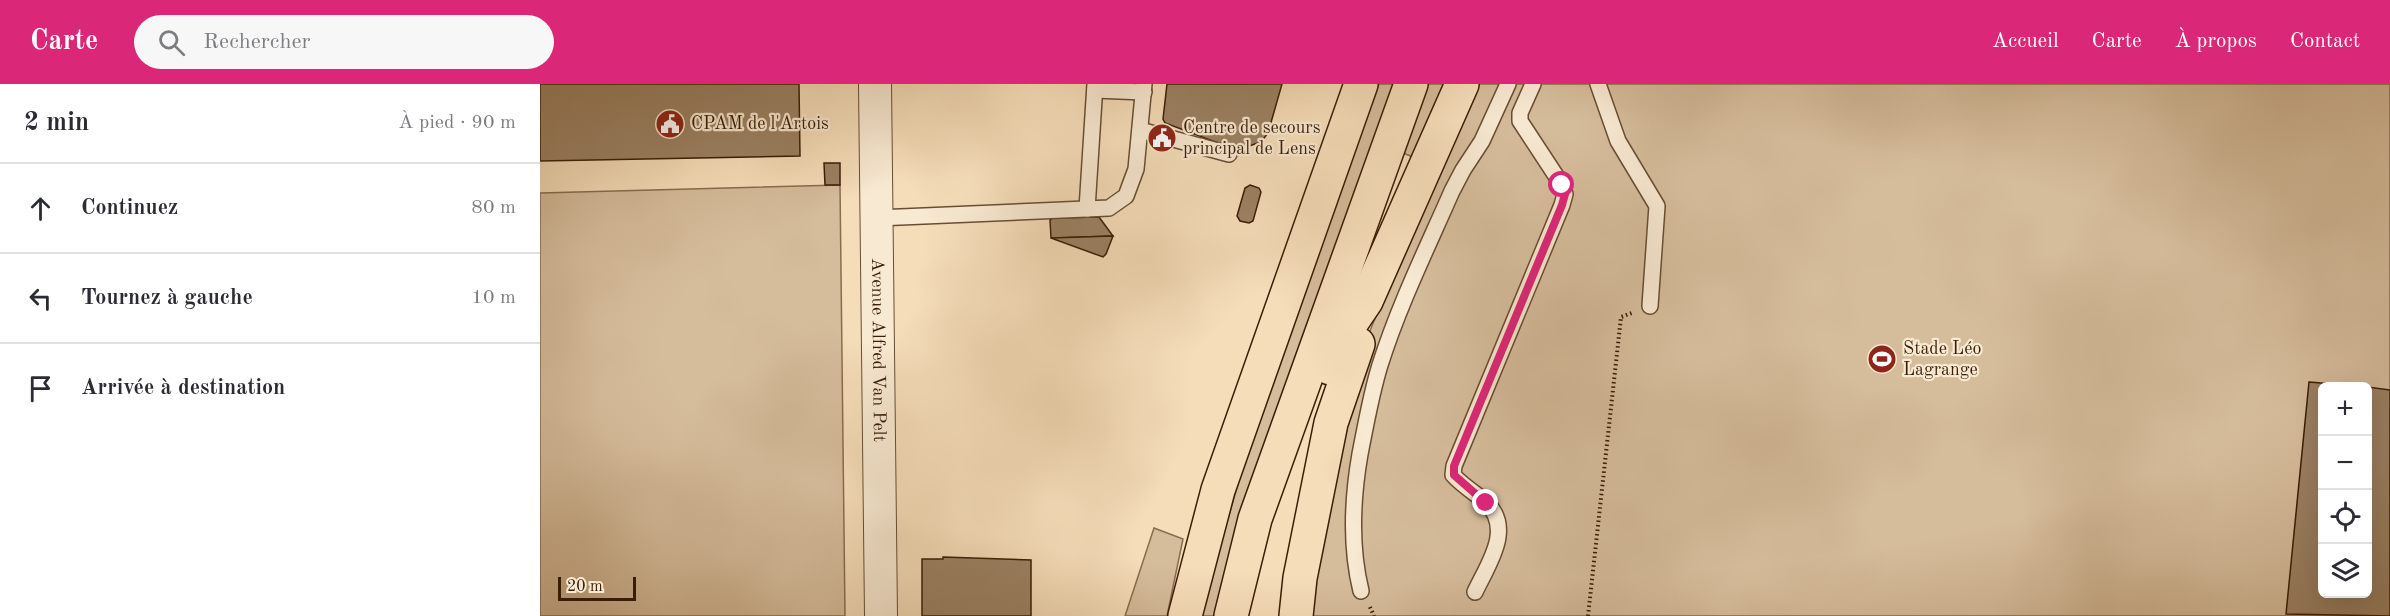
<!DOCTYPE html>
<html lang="fr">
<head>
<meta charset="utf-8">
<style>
	:root { --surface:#fff; --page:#f7f7f7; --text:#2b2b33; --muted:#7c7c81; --line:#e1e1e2; --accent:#db2777 }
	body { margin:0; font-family:"Old Standard TT",serif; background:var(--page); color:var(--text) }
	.controls { position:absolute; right:18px; bottom:18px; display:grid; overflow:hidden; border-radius:9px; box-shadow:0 6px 24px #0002 }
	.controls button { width:54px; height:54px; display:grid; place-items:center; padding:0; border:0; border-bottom:2px solid var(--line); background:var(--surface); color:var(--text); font:30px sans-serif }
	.scale { position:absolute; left:18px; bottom:15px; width:78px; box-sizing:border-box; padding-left:6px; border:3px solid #3a1d06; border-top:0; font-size:16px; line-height:21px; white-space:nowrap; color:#3a1d06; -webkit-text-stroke:4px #f8e9d2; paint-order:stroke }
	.stop { position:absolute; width:18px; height:18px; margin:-14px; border:4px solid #db2777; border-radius:50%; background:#fff }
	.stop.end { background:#db2777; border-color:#fff; box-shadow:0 2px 6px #0008 }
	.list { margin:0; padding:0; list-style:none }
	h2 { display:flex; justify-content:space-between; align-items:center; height:78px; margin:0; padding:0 24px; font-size:26px }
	h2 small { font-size:20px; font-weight:400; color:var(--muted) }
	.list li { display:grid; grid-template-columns:39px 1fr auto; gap:18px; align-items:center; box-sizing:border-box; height:90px; padding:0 24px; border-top:2px solid var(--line) }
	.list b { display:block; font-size:22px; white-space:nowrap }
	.list em { font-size:20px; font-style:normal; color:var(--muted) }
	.icon { flex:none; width:33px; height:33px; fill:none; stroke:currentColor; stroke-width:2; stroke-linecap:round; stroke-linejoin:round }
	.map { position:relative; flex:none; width:1850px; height:532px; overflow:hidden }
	header { display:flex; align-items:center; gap:36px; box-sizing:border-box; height:84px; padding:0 30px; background:var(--accent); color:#fff }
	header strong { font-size:28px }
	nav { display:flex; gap:33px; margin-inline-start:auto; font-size:21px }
	.search { width:420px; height:54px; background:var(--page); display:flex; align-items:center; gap:15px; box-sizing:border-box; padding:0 21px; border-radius:33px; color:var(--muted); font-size:22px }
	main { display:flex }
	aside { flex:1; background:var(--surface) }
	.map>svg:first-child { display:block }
	.green { fill:#d5bc9b; stroke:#886c50; stroke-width:1.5; fill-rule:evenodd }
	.building { fill:#9b8163; stroke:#3a1d06; stroke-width:1.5 }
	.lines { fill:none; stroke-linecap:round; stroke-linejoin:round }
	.lane-casing { stroke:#694d33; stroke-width:18 }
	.street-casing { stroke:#694d33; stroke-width:34 }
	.highway-casing { stroke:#3a1d06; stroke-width:36 }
	.path { stroke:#3a1d06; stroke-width:4; stroke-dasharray:1.5 3; stroke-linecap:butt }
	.lane { stroke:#f8e9d2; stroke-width:15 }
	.street { stroke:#f8e9d2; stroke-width:32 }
	.highway { stroke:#f5ddb9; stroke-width:33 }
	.route { stroke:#db2777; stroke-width:8 }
	.labels { text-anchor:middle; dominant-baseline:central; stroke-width:4.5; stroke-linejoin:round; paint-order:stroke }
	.poi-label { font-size:18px; fill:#3a1d06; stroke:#f8e9d2; text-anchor:start }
	.street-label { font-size:18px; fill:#3a1d06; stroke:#f8e9d2 }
</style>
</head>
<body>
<header>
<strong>Carte</strong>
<div class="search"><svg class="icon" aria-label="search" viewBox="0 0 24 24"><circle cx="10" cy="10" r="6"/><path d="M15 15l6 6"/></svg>Rechercher</div>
<nav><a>Accueil</a><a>Carte</a><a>À propos</a><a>Contact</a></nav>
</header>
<main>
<aside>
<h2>2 min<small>À pied · 90 m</small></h2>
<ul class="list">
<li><svg class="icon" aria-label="ahead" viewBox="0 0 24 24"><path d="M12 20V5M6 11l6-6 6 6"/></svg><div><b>Continuez</b></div><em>80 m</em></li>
<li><svg class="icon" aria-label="left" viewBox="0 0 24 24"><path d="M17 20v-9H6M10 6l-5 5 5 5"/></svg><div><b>Tournez à gauche</b></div><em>10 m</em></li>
<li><svg class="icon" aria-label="arrive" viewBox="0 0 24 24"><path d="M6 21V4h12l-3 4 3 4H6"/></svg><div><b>Arrivée à destination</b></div></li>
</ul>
</aside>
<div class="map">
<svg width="1850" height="532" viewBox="0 0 1850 532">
	<rect width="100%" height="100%" fill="#f5ddb9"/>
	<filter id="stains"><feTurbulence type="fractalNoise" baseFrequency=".00333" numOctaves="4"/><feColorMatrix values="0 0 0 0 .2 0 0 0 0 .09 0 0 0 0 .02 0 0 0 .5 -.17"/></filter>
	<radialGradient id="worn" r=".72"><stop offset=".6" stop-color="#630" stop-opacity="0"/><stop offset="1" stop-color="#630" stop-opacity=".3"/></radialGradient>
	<g class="green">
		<polygon points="839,0 856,0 681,506 675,532 662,532 669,500 712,352"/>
		<polygon points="888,0 907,0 873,73 863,69"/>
		<path d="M938,0H1850V532H768L817,279L836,232ZM1782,302H1828V510H1782Z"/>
		<polygon points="300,101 305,532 0,532 0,109"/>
		<polygon points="614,444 643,455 627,532 585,532"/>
	</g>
	<g class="building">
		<polygon points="0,0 259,0 260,72 0,77"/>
		<polygon points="627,0 742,0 728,49 721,58 709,62 678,59 625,39 623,35"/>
		<polygon points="284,79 300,79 300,101 285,101"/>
		<polygon points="710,101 719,104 721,108 713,137 709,139 700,137 697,132 705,104"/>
		<polygon points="559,133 573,152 511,154 510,136 513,134"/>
		<polygon points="573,152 566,170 563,173 511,154"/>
		<polygon points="1769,298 1818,302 1782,302 1782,510 1828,510 1828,303 1850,306 1850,532 1746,530"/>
		<polygon points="403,473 491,476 491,532 382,532 382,475 403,475"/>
	</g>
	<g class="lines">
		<g class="lane-casing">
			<g id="lane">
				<polyline points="1058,0 1078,57 1117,122 1110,222"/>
				<polyline points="555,6 604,8"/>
				<polyline points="600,46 689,70"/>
				<polyline points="547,125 555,0"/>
				<polyline points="337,134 569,124 586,112 596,85 604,0"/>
				<path d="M821,507C810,462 812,416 820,370C826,340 831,310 840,281C859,221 887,164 912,107L923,86L942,57L968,0"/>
				<path d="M935,508C948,480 974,445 946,418C935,409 923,402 913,391L914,382L1022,121L1025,110L1022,101L980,37V29L993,0"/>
			</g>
		</g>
		<g class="street-casing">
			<g id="street">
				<path id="s1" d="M335,0L341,532"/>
			</g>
		</g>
		<g class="highway-casing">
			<g id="highway">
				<polyline points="790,284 803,251 826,217 922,0"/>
				<polyline points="645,532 678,406 821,0"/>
				<polyline points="691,532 715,435 871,0"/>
				<polyline points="756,532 760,494 791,339 818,260"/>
			</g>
		</g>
		<g class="path">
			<polyline points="830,523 834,532"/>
			<polyline points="1048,532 1081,233 1092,229"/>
		</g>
		<use href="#lane" class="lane"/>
		<use href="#street" class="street"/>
		<use href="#highway" class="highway"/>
	</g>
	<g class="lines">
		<polyline class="route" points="946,419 914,391 914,382 1022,121 1025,110 1022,101"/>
	</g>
	<defs>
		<g id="civic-disc" transform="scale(1.5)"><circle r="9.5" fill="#8f2418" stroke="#f8e9d2"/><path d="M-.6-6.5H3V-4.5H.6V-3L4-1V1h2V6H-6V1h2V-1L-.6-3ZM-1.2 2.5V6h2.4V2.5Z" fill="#fff"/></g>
		<g id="stadium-disc" transform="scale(1.5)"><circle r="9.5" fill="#8f2418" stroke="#f8e9d2"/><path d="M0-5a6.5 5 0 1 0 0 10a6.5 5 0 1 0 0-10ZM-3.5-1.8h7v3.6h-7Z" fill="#fff"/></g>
	</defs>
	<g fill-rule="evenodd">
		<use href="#civic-disc" x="130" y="40"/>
		<use href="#civic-disc" x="622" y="54"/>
		<use href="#stadium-disc" x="1342" y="275"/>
	</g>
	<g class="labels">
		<g class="poi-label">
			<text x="151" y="40">CPAM de l'Artois</text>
			<text x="643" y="44">Centre de secours<tspan x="643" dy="21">principal de Lens</tspan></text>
			<text x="1363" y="265">Stade Léo<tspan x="1363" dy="21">Lagrange</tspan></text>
		</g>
		<g class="street-label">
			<text stroke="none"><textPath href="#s1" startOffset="266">Avenue Alfred Van Pelt</textPath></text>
		</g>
	</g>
	<rect width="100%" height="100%" filter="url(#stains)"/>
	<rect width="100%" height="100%" fill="url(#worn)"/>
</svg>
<div class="controls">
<button>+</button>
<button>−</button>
<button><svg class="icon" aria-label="locate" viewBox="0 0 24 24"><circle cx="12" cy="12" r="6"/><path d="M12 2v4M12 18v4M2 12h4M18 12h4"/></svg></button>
<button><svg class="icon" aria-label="layers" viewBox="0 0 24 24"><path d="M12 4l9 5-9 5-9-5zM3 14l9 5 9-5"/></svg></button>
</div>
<div class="scale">20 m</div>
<div class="stop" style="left:1022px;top:101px"></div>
<div class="stop end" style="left:946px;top:419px"></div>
</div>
</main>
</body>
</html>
